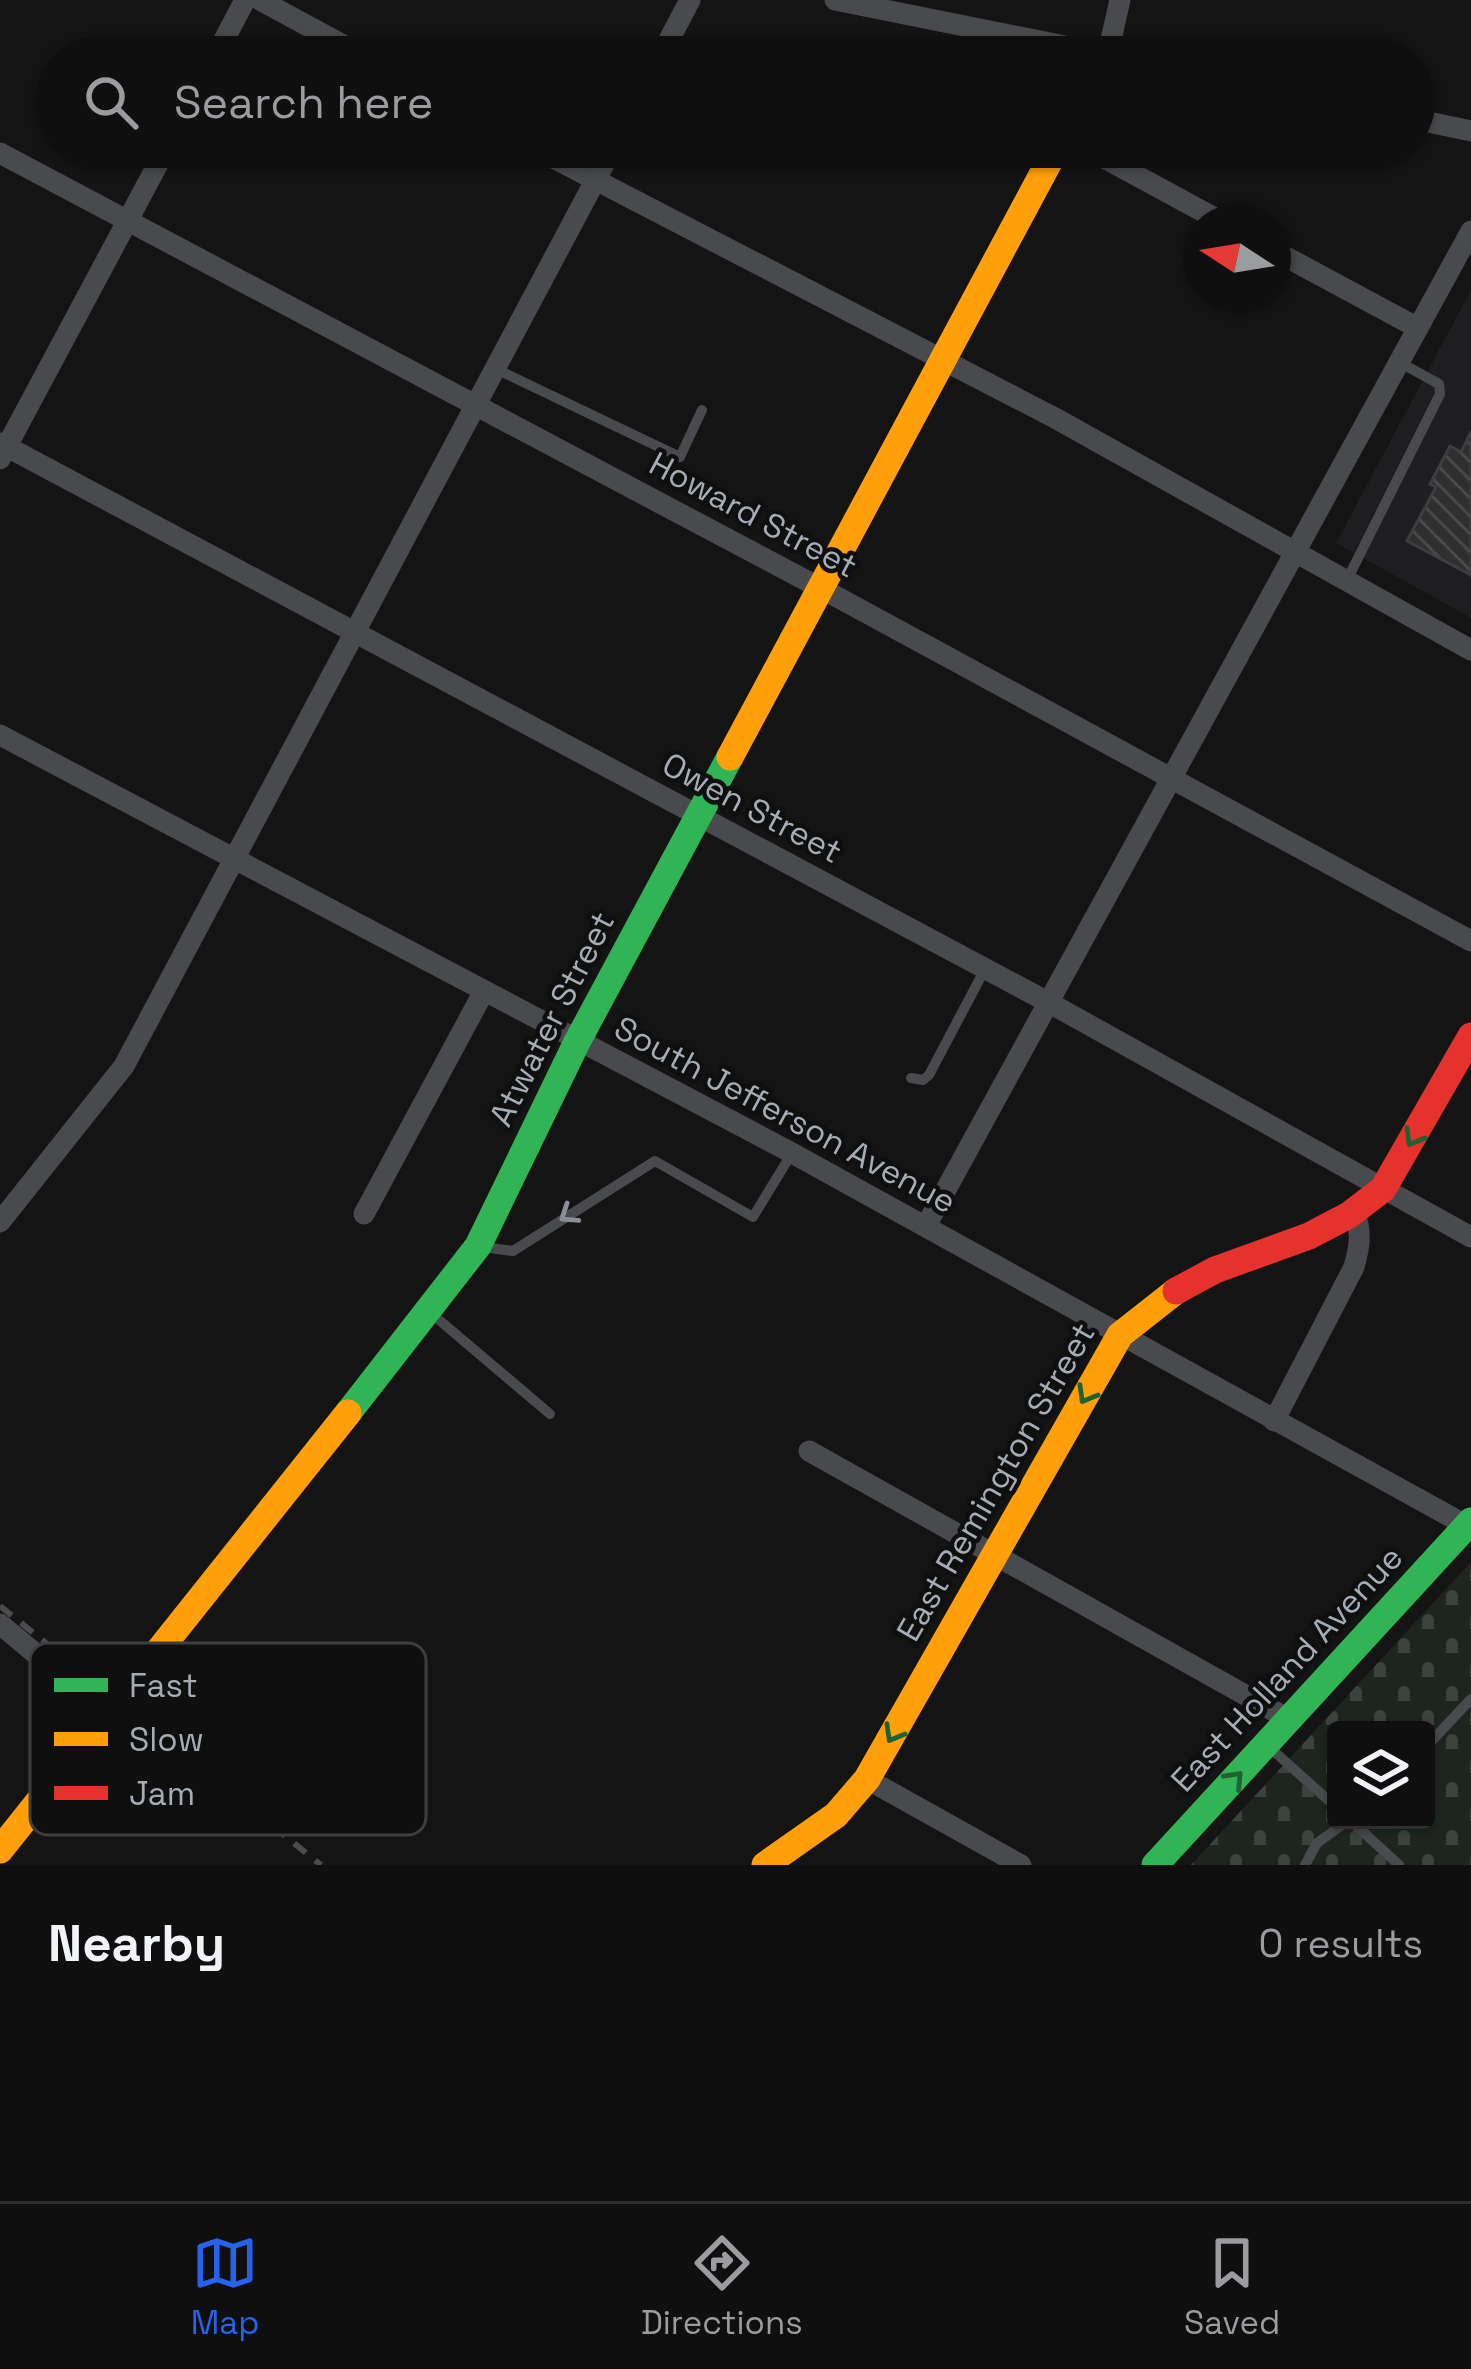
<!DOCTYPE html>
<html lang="en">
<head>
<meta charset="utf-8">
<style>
	:root { --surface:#0f0f10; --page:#181819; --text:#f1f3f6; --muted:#9b9c9f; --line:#2f2f30; --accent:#2563eb }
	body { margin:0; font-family:"Space Grotesk",sans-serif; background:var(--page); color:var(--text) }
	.controls { position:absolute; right:36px; bottom:36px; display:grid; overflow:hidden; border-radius:12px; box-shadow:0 3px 9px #0004 }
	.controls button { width:108px; height:108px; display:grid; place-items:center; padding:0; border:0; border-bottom:3px solid var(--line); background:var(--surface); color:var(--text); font:60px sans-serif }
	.compass { position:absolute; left:1183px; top:204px; width:108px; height:108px; border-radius:50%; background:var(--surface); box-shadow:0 3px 9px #0004; rotate:282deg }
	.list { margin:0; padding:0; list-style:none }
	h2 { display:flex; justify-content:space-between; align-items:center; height:156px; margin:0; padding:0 48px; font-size:51px }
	h2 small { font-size:39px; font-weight:400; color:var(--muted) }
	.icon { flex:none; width:66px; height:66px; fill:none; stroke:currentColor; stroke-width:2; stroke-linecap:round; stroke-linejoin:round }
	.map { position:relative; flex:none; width:1471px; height:1865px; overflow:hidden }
	.search { position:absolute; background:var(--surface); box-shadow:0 3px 9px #0004; left:36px; right:36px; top:36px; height:132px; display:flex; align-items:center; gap:30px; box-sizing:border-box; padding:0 42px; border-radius:66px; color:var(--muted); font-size:45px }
	.sheet { height:336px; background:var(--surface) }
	nav { display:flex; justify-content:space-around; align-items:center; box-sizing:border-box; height:168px; border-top:3px solid var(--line); background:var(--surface); font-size:33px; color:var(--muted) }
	nav a { display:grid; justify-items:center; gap:6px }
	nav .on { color:var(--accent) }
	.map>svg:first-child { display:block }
	.built { fill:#1e1e20 }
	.cemetery { fill:url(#cemetery-stones); fill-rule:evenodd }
	.building { fill:url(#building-back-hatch); stroke:#3d3e41; stroke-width:3 }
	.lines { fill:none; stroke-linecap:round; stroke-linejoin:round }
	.lane { stroke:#494a4d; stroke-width:10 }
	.street { stroke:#494a4d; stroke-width:21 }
	.fast { stroke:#30b455; stroke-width:27 }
	.slow { stroke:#ff9f0a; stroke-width:27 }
	.jam { stroke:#e5322d; stroke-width:27 }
	.rail { stroke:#494b4d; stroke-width:6; stroke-dasharray:15 12; stroke-linecap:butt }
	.oneway { stroke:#206232 }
	.oneway2 { stroke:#8a8f95 }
	.labels { text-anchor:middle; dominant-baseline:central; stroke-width:9; stroke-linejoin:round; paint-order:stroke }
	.street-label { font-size:33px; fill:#a6acb4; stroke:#0f0f10 }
	.key { fill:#0f0f10; stroke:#3c3e41; stroke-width:3 }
	.key-label { font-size:33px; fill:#a6acb4 }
</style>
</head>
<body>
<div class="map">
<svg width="1471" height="1865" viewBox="0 0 1471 1865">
	<defs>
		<pattern id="cemetery-stones" width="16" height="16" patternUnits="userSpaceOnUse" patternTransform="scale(3)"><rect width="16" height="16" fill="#1e251f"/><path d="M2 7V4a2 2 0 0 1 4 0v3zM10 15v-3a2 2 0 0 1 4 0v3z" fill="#3c423d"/></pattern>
		<pattern id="building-back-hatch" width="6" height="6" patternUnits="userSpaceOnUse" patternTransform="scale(3)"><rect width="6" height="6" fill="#2f2f30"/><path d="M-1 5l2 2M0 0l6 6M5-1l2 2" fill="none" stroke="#4a4a4c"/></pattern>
	</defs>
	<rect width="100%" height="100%" fill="#141415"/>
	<polygon class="built" points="1471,290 1471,618 1336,543"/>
	<path class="cemetery" d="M1471,1562V1865H1191ZM1336,1730H1426V1820H1336Z"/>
	<polygon class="building" points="1471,432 1471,575 1407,541 1436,487 1430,484 1450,446 1461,452"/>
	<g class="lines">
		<g class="lane">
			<polyline points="494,368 680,457 702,410"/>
			<polyline points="1346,582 1440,394 1439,384 1399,362"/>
			<polyline points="911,1078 923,1080 929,1075 985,969"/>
			<polyline points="482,1247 513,1251 655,1161 753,1217 792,1153"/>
			<polyline points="432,1314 550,1414"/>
			<polyline points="1269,1747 1336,1807"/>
			<polyline points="1426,1747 1471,1699"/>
			<polyline points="1350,1820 1399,1865"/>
			<polyline points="1305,1865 1317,1843 1349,1820"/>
		</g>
		<g class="street">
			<polyline points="260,0 365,57"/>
			<polyline points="835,0 1119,57"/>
			<polyline points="215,57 245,0"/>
			<polyline points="660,57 690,0"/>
			<polyline points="1107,57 1120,0"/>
			<polyline points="1414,119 1471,131"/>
			<polyline points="532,147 1055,418 1471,650"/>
			<polyline points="1084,147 1222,222"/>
			<polyline points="0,153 839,598 1471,941"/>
			<polyline points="1273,250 1418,328"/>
			<polyline points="0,443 1046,1001 1471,1237"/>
			<polyline points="0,459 167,147"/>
			<polyline points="0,735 792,1153 1471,1528"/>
			<polyline points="364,1214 483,993"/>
			<polyline points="0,1222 124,1066 613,147"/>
			<polyline points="926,1226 1471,231"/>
			<path d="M1274,1421L1354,1267C1360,1246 1362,1232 1354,1211"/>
			<polyline points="809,1451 1290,1720"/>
			<polyline points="0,1624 108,1714"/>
			<polyline points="867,1779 1021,1865"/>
		</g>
		<g class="fast">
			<polyline points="348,1413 478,1246 577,1042 730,757"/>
			<polyline points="1155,1865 1471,1521"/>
		</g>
		<g class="slow">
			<polyline points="730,757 1057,147"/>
			<polyline points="0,1850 348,1413"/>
			<polyline points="765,1865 836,1815 867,1779 1120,1335 1176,1291"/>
		</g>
		<polyline class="jam" points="1176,1291 1215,1270 1309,1236 1349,1215 1383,1189 1471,1036"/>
		<polyline class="rail" points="0,1606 321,1865"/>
	</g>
	<defs><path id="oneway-chevron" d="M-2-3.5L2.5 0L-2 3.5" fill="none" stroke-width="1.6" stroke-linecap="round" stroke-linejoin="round" transform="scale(3)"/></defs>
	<g class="oneway">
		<use href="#oneway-chevron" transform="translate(1413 1138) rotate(120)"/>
		<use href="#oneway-chevron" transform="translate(1086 1395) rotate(120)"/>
		<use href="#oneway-chevron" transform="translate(893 1734) rotate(120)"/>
		<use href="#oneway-chevron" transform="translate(1235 1779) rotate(-47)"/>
	</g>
	<use class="oneway2" href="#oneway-chevron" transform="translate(568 1215) rotate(146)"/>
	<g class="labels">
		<g class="street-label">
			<text transform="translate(753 515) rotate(28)">Howard Street</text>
			<text transform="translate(752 808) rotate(28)">Owen Street</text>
			<text transform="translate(552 1019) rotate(-63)">Atwater Street</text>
			<text transform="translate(785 1115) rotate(28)">South Jefferson Avenue</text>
			<text transform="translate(996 1482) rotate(-60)">East Remington Street</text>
			<text transform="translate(1287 1669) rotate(-47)">East Holland Avenue</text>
		</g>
	</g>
	<rect x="30" y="1643" width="396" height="192" rx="18" class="key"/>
	<rect x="54" y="1678" width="54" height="14" fill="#30b455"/>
	<rect x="54" y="1732" width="54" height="14" fill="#ff9f0a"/>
	<rect x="54" y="1786" width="54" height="14" fill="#e5322d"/>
	<g class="key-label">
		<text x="129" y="1697">Fast</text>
		<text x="129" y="1751">Slow</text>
		<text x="129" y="1805">Jam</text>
	</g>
</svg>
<div class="controls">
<button><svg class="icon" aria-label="layers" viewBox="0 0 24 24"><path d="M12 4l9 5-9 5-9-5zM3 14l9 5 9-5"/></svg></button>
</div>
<svg class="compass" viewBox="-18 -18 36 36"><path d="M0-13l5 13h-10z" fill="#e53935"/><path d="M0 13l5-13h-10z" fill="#9b9c9f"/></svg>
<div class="search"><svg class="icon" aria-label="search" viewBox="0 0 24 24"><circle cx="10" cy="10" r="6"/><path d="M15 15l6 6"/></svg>Search here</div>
</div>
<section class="sheet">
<h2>Nearby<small>0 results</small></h2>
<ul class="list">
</ul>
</section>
<nav>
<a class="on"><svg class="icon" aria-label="map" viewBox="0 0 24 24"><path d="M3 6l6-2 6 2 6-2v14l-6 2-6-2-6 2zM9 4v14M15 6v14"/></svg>Map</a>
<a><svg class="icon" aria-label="directions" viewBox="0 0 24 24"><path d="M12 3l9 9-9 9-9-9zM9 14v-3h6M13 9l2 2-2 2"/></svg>Directions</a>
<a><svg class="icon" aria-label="saved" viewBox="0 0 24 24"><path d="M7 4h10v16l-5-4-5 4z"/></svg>Saved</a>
</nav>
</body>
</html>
